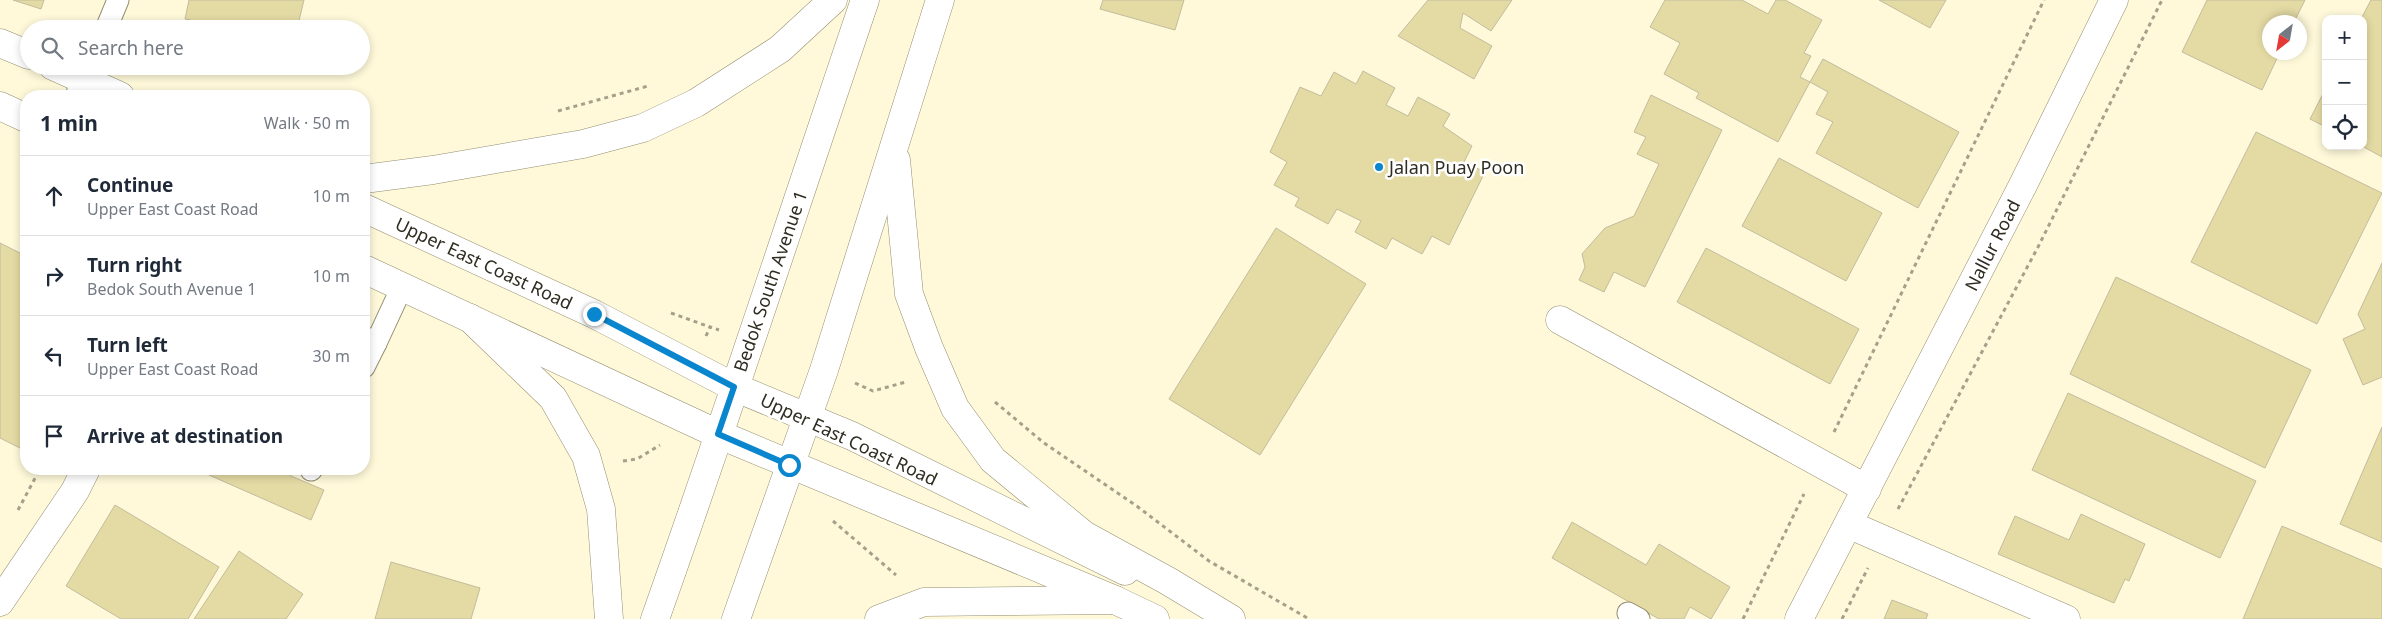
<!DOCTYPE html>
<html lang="en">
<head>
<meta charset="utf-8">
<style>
	:root { --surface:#fff; --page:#f2f2f3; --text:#1f2937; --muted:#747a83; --line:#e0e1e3 }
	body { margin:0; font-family:"Noto Sans",sans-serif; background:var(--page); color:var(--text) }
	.controls { position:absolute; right:15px; top:15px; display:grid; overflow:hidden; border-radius:10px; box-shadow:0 2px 8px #0003 }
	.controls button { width:45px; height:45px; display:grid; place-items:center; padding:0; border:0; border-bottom:1px solid var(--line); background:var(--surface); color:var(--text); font:25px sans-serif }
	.compass { position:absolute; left:2262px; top:15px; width:45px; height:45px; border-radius:50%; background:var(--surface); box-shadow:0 2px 8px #0003; rotate:211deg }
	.stop { position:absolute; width:15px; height:15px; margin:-11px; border:4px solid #0a86ce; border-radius:50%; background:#fff }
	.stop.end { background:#0a86ce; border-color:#fff; box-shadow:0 1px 5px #0008 }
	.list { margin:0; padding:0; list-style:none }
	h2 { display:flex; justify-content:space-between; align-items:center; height:65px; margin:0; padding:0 20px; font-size:21px }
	h2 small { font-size:16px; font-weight:400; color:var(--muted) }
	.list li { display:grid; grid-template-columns:32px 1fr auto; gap:15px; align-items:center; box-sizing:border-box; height:80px; padding:0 20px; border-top:1px solid var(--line) }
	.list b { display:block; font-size:19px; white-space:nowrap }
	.list p { margin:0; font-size:16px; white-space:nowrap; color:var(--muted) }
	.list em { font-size:16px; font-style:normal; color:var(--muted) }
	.icon { flex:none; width:28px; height:28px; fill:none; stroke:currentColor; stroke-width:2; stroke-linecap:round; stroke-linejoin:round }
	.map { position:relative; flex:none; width:2382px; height:619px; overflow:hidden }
	.search { position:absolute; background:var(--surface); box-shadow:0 2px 8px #0003; left:20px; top:20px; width:350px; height:55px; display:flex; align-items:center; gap:12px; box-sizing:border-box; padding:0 18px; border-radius:28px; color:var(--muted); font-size:19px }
	.panel { position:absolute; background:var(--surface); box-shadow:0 2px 8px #0003; left:20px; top:90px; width:350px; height:385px; border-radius:20px }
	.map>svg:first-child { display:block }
	.building { fill:#e4daa4; stroke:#c2bc9e }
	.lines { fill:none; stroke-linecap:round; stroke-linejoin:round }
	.lane-casing { stroke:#938e71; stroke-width:23 }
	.street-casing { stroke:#938e71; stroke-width:29 }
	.secondary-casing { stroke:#938e71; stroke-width:29 }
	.primary-casing { stroke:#938e71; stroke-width:29 }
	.path { stroke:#a5a08a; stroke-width:3; stroke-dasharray:4 4; stroke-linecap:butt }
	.lane { stroke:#fff; stroke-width:21 }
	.street { stroke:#fff; stroke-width:28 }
	.secondary { stroke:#fff; stroke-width:28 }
	.primary { stroke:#fff; stroke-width:28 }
	.route { stroke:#0a86ce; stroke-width:6 }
	.poi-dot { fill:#0a86ce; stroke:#fff; stroke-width:2 }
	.labels { text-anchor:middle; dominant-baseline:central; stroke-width:5; stroke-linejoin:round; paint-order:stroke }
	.poi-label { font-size:18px; fill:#2f2d21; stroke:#fff; text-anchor:start }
	.street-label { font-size:18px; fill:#2f2d21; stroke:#fff }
</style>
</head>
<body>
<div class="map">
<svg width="2382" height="619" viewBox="0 0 2382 619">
	<rect width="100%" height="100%" fill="#fff9da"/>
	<g class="building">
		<polygon points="13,0 44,0 41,9"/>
		<polygon points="189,0 304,0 297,29 232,29 185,19"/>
		<polygon points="1103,0 1184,0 1175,30 1100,9"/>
		<polygon points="1428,0 1512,0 1491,31 1463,13 1460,28 1492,46 1474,79 1398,36"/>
		<polygon points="1665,0 1742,0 1768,14 1776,0 1785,0 1822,20 1804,53 1811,56 1800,77 1810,82 1778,142 1696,98 1699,93 1664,74 1680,43 1650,27"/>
		<polygon points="1879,0 1946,0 1930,28"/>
		<polygon points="2207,0 2305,0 2294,22 2270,22 2270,52 2280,52 2262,90 2182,52"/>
		<polygon points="2371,0 2382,0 2382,157 2362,146 2363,19 2361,19"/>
		<polygon points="1823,59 1959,132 1918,208 1816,153 1833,122 1816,114 1828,92 1810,82"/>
		<polygon points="1363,71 1395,88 1386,105 1408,116 1418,97 1450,114 1443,126 1472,146 1464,162 1485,172 1449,245 1432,236 1422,254 1392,238 1386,249 1355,232 1361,221 1337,209 1328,224 1295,206 1299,198 1274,185 1287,162 1270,152 1300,87 1321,96 1334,72 1356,84"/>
		<polygon points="2326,88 2326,127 2310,119"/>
		<polygon points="1651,95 1722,130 1645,287 1614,272 1604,292 1579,280 1585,267 1582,254 1605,228 1634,216 1659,164 1637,154 1646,137 1634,132"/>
		<polygon points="2256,132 2382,193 2317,324 2191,262"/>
		<polygon points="1779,158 1882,213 1846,281 1742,226"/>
		<polygon points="1276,228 1366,284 1260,455 1169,399"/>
		<polygon points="0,243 26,256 26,451 0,438"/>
		<polygon points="1706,248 1859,329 1830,384 1677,302"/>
		<polygon points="2382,263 2382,377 2363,385 2343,339 2365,329 2358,314"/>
		<polygon points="2116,277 2311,370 2265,468 2070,374"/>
		<polygon points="2068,393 2256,481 2220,558 2032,470"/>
		<polygon points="2382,427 2382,542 2340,524"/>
		<polygon points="211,469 294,469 291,476 324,490 311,520 209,475"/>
		<polygon points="115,505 219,567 188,619 121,619 66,586"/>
		<polygon points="2081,514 2145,544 2129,581 2125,579 2114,603 1998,554 2015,516 2069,540"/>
		<polygon points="1572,522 1646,565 1659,544 1730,587 1711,619 1690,607 1684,619 1659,619 1552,558"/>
		<polygon points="2282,526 2382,569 2382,619 2243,619"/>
		<polygon points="239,551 303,594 286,619 194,619"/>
		<polygon points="391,562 480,588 471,619 375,619"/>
		<polygon points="1892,600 1928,614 1926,619 1884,619"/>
	</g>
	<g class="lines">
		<g class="lane-casing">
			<g id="lane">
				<polyline points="106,29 118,0"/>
				<polyline points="76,96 88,66"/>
				<polyline points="364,337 376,343 402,287"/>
				<polyline points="364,367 376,343"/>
				<polyline points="311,470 312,469"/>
				<polyline points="1628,613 1639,619"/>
			</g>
		</g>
		<g class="street-casing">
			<g id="street">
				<polyline points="1560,320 1867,489"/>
				<polyline points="1850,525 2066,619"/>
				<polyline points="0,602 75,491 86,469"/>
				<polyline points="1799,619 2023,185 2114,0"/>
			</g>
		</g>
		<g class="secondary-casing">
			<g id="secondary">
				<polyline points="0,43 29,55"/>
				<polyline points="53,66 120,96"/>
				<polyline points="0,106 26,118"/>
				<polyline points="364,208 594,314 734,387 852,436 1125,571"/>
				<polyline points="364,269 718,434 1115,600 1155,619"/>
			</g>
		</g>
		<g class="primary-casing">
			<g id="primary">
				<polyline points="896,160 909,294 929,348 955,408 993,460 1084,535 1168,581 1231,619"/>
				<polyline points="364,179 433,170 583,144 643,128 696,103 780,49 833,0"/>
				<polyline points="470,318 553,398 586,456 601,509 609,619"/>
				<path d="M655,619C728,414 795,206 865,0"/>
				<polyline points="736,619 824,370 940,0"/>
				<polyline points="879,619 924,602 1115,600"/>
			</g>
		</g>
		<g class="path">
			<polyline points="558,111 648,86"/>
			<polyline points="671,313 710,327"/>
			<polyline points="706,336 710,327 719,330"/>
			<polyline points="855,383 873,391 906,382"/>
			<polyline points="995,402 1044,443 1138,507 1209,561 1309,619"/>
			<polyline points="1834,432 2044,0"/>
			<polyline points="623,461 637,459 660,445"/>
			<polyline points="1898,509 2038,247 2162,0"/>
			<polyline points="18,510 40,469"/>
			<polyline points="833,521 896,575"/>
			<polyline points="1743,619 1804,494"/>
			<polyline points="1842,619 1868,568"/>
		</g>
		<use href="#lane" class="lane"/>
		<use href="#street" class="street"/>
		<use href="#secondary" class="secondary"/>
		<use href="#primary" class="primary"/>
	</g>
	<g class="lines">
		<polyline class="route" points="594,314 734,387 718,434 789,465"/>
	</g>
	<circle class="poi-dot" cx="1379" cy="167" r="5"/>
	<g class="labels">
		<g class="poi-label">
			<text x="1389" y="167">Jalan Puay Poon</text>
		</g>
		<g class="street-label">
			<text transform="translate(1992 245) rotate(-63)">Nallur Road</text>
			<text transform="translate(484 263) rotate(25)">Upper East Coast Road</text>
			<text transform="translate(770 281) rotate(-71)">Bedok South Avenue 1</text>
			<text transform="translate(849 439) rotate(25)">Upper East Coast Road</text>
		</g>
	</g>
</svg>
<div class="controls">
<button>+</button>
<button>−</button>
<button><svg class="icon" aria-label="locate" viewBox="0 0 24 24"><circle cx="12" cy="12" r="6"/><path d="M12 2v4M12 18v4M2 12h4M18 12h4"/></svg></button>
</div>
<svg class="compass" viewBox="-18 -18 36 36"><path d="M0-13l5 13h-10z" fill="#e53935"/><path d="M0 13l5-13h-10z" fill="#747a83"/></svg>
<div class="stop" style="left:789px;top:465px"></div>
<div class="stop end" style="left:594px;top:314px"></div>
<div class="search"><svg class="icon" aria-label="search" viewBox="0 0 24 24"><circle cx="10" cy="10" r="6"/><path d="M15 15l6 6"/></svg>Search here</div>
<section class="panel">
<h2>1 min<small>Walk · 50 m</small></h2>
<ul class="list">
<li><svg class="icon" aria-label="ahead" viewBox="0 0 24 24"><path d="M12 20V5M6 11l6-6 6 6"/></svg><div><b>Continue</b><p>Upper East Coast Road</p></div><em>10 m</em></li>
<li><svg class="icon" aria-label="right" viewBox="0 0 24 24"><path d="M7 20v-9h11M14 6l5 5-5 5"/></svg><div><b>Turn right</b><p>Bedok South Avenue 1</p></div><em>10 m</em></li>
<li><svg class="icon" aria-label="left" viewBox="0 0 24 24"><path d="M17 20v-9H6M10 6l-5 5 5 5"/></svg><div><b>Turn left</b><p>Upper East Coast Road</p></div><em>30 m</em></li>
<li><svg class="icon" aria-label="arrive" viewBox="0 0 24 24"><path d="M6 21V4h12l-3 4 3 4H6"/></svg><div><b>Arrive at destination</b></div></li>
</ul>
</section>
</div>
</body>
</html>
